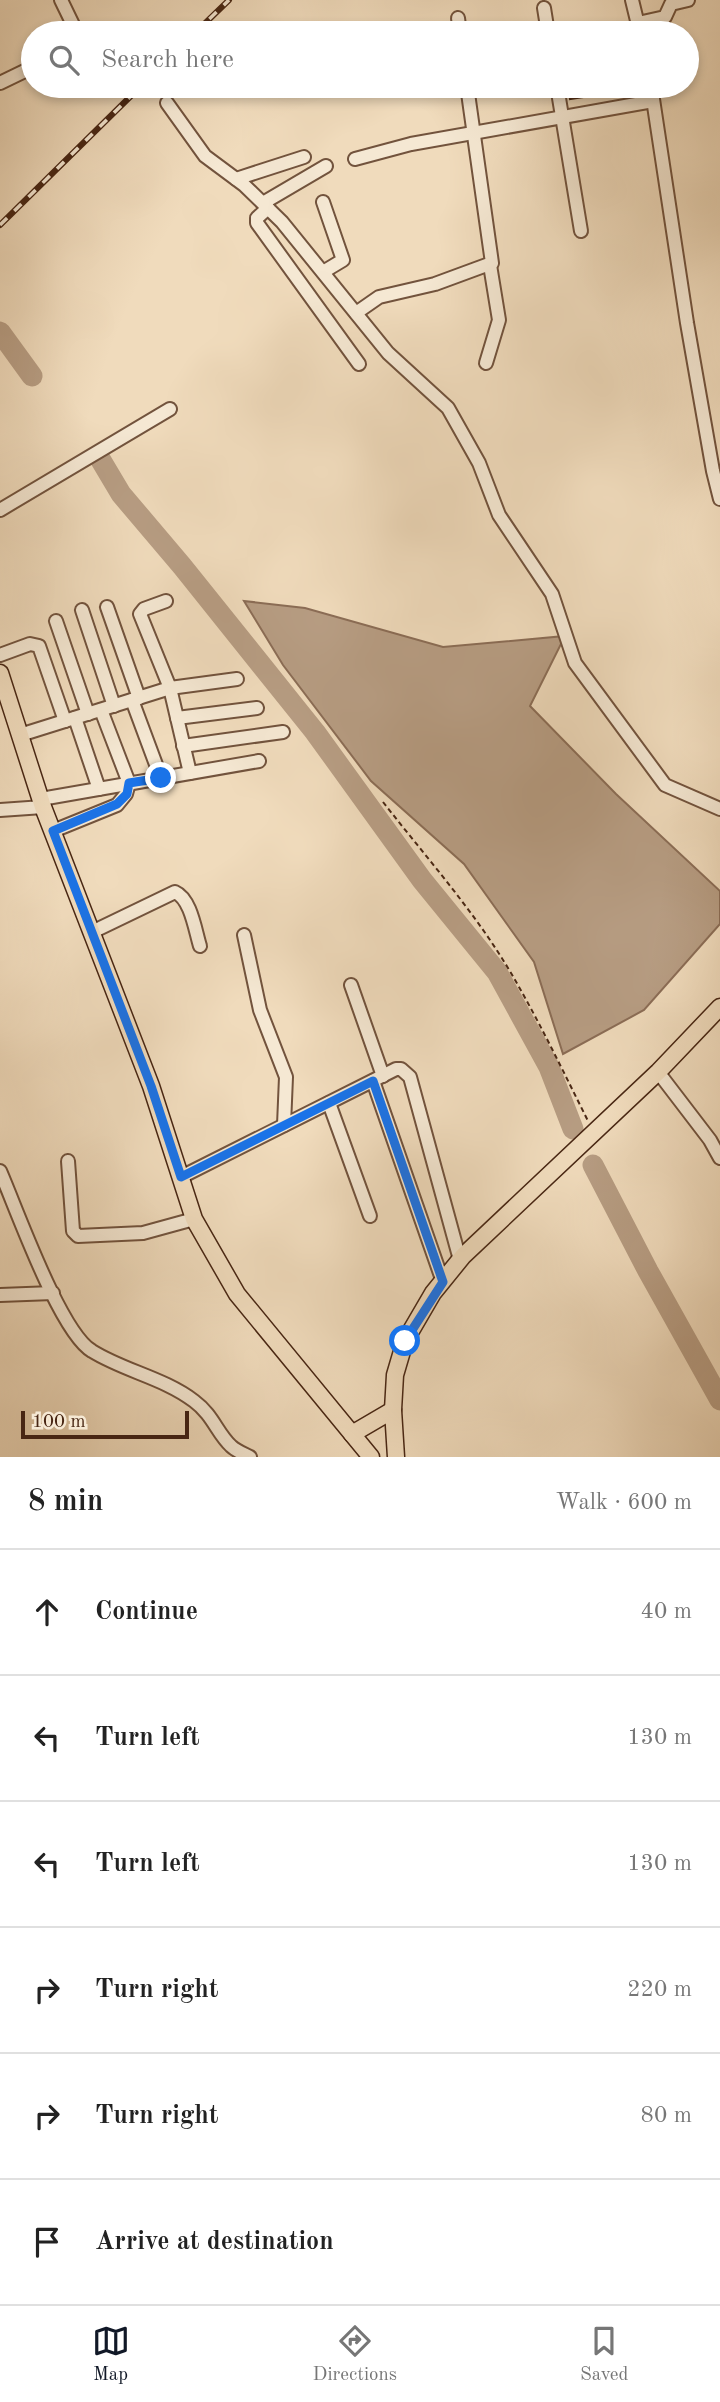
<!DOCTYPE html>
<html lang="en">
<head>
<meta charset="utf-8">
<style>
	:root { --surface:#fff; --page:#f6f6f6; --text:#222; --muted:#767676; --line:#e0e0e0; --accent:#111827 }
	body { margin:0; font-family:"Old Standard TT",serif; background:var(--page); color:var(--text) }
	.scale { position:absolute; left:21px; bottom:18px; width:168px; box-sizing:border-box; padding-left:7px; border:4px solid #482613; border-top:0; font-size:19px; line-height:24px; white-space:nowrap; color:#482613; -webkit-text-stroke:5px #f5e8d3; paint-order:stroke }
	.stop { position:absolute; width:21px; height:21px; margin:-16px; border:5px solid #1a73e8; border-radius:50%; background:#fff }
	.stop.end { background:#1a73e8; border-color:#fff; box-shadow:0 2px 7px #0008 }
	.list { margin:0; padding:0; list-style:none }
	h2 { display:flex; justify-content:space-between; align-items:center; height:91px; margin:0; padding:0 28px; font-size:30px }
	h2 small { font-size:23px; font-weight:400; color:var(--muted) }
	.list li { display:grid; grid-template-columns:46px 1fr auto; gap:21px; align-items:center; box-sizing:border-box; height:126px; padding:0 28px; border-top:2px solid var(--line) }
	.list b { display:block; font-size:26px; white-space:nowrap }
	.list em { font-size:23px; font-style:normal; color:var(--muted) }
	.icon { flex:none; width:38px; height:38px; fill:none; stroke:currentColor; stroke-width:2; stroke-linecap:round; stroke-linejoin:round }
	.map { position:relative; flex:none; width:720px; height:1457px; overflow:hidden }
	.search { position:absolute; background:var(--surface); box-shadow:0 4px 10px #0003; left:21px; right:21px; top:21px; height:77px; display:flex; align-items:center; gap:18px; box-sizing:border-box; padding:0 24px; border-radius:38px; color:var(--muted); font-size:26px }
	.sheet { height:847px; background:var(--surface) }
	nav { display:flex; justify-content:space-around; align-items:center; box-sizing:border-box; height:98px; border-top:2px solid var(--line); background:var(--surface); font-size:19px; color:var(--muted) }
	nav a { display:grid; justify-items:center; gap:4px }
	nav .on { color:var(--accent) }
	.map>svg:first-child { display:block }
	.water { fill:#b79d83; stroke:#8b6d56; stroke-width:2 }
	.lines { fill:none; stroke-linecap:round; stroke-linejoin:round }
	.river { stroke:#b79d83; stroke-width:21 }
	.building { fill:#9f846b; stroke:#482613; stroke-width:2 }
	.minor-casing { stroke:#72533d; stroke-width:16 }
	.major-casing { stroke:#482613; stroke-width:19 }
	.path { stroke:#482613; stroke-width:2; stroke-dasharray:5 3.5; stroke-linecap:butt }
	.minor { stroke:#f5e8d3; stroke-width:12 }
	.major { stroke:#f0dbbc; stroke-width:16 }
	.rail-casing { stroke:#482613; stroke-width:6 }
	.rail { stroke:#f5e8d3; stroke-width:3.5; stroke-dasharray:10; stroke-linecap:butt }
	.route { stroke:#1a73e8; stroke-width:9 }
</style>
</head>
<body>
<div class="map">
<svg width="720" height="1457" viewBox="0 0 720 1457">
	<rect width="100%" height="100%" fill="#f0dbbc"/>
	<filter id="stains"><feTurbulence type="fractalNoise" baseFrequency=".00286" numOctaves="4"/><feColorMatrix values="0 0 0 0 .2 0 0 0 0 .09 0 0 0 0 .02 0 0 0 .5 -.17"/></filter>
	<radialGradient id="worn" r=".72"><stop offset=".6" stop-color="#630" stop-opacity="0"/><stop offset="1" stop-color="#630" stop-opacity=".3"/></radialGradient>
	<polygon class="water" points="244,601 305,608 443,647 565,636 530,706 616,794 720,891 720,924 644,1010 563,1054 534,962 464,864 371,781 283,665"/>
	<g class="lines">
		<g class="river">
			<polyline points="0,332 32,376"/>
			<polyline points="99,457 121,494 182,566 315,732 422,880 497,972 549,1067 573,1129"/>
			<polyline points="593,1165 648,1271 720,1400"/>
		</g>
	</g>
	<polygon class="building" points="568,86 622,86 623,91 570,99"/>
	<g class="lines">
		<g class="minor-casing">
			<g id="minor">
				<polyline points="61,0 77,33"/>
				<polyline points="632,0 640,33"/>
				<polyline points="544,8 548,33"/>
				<polyline points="458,18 460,33"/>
				<polyline points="638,23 665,17 671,4 688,0"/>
				<polyline points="0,83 33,67"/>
				<polyline points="557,86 581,231"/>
				<polyline points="651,86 687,323 713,471 720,499"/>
				<polyline points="167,103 205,156 244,185 282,222 388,353 448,408 479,463 499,515 552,594 575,663 665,785 720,809"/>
				<polyline points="355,159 411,144 653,101"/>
				<polyline points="236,179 304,157"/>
				<polyline points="323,202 343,260 323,272"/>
				<polyline points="263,203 326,166"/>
				<polyline points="268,208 257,218 257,223 359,364"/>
				<polyline points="356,313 379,297 435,284 492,263 467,86"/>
				<polyline points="486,363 499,320 490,265"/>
				<polyline points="0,510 170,409"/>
				<polyline points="166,601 144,609 140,614 170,688 190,773"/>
				<polyline points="107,607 139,698"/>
				<polyline points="82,610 114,706"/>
				<polyline points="56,621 88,714"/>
				<polyline points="0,655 30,644 39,646 65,721"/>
				<polyline points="132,700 161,778"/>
				<polyline points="75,718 99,789"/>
				<polyline points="177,718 257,708"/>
				<polyline points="20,735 170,688 237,679"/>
				<polyline points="183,746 283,732"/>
				<polyline points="41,799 259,761"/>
				<polyline points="0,810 43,807"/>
				<polyline points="53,831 117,805 126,794 129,783 101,710"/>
				<path d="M92,932L175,892C191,899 195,930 200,946"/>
				<polyline points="244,935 260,1010 286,1077 284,1125"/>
				<polyline points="351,985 383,1076"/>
				<polyline points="658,1072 710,1140 720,1158"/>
				<polyline points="373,1081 443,1282"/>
				<polyline points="329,1103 370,1216"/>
				<polyline points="68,1161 73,1231 78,1236 143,1233 194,1219"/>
				<path d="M0,1171C17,1210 60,1332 92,1351C124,1371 164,1378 194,1401C213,1415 217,1433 231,1446C236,1451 244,1454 250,1457"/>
				<polyline points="181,1177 396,1069 401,1069 410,1077 460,1260"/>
				<polyline points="0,1295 53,1293"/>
			</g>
		</g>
		<g class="major-casing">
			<g id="major">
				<polyline points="0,673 43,807 151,1086 194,1219 237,1294 371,1457"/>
				<polyline points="352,1434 393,1410"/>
				<polyline points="396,1457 393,1410 395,1375 405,1341 433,1293 463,1256 658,1072 720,1007"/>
			</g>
		</g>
		<path class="path" d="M383,802C426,857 475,912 511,973C539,1021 563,1071 588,1121"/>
		<use href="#minor" class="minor"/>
		<use href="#major" class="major"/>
		<g class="rail-casing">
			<g id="rail">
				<polyline points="195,33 229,0"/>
				<polyline points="0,225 141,86"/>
			</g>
		</g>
		<use href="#rail" class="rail"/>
	</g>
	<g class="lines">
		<polyline class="route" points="161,778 129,783 127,794 117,804 53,831 151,1086 181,1177 373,1081 443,1282 405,1341"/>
	</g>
	<rect width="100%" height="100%" filter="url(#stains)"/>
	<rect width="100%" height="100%" fill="url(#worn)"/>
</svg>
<div class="scale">100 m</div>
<div class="stop" style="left:405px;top:1341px"></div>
<div class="stop end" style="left:161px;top:778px"></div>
<div class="search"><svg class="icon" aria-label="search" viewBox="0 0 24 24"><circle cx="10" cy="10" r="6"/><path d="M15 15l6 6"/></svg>Search here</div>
</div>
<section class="sheet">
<h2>8 min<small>Walk · 600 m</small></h2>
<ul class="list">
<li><svg class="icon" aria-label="ahead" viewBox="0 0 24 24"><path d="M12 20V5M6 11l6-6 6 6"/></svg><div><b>Continue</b></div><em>40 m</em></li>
<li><svg class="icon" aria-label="left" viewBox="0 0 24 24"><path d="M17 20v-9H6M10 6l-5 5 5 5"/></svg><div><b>Turn left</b></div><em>130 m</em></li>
<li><svg class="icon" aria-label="left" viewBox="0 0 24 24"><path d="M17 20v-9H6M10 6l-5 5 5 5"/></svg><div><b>Turn left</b></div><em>130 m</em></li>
<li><svg class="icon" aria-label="right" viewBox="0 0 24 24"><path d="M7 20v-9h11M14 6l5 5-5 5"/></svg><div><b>Turn right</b></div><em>220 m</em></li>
<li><svg class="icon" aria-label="right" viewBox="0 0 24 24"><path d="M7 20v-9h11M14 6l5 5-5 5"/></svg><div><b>Turn right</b></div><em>80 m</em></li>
<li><svg class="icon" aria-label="arrive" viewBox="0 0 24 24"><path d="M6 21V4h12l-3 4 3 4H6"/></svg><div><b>Arrive at destination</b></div></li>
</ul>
</section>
<nav>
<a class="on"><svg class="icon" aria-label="map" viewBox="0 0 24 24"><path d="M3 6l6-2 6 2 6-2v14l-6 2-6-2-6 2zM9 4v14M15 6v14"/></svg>Map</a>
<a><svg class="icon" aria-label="directions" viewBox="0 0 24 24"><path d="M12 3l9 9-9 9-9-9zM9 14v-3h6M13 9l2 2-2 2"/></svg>Directions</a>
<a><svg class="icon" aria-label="saved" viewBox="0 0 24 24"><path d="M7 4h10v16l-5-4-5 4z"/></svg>Saved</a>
</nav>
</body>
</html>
